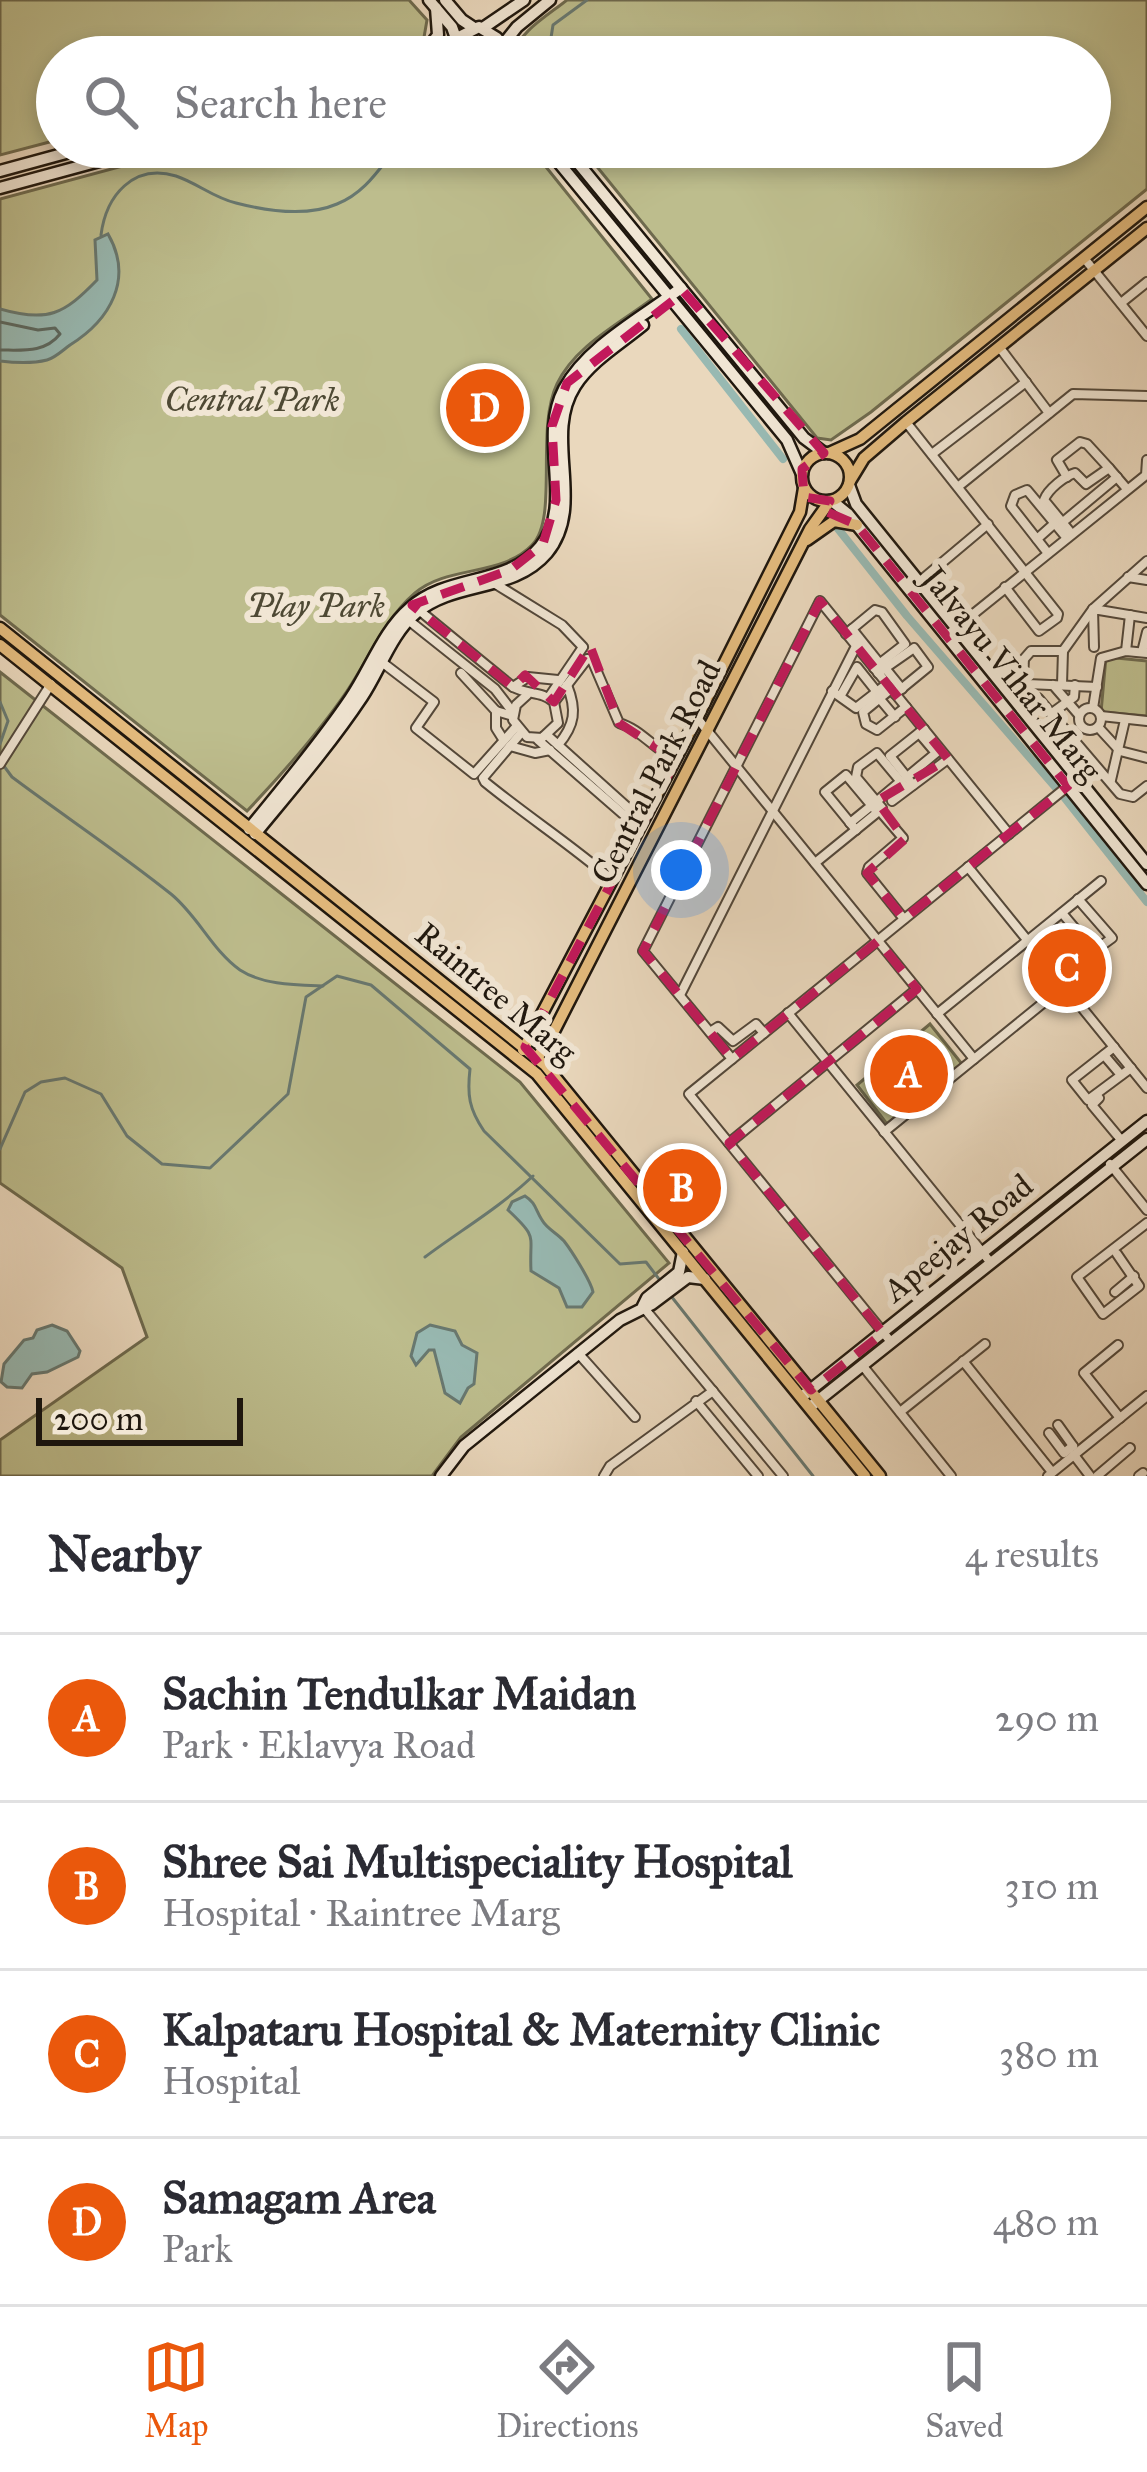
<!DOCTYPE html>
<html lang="en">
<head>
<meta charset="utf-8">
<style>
	:root { --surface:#fff; --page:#f7f7f7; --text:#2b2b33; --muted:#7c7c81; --line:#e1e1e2; --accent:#ea580c }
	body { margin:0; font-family:"IM FELL Great Primer",serif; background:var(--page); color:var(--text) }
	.scale { position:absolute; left:36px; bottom:30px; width:207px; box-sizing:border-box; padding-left:12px; border:6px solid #1f170e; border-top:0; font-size:33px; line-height:42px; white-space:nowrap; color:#1f170e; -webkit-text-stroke:9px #f1e6d4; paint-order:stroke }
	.you { position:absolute; left:681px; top:870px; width:42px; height:42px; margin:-30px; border:9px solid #fff; border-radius:50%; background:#1a73e8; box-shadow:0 0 0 18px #1a73e833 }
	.badge { display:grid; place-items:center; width:78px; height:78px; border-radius:50%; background:var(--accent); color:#fff; font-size:39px; font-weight:700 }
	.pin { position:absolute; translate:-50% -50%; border:6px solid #fff; box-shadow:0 3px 12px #0006 }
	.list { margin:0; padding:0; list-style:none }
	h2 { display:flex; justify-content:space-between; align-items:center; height:156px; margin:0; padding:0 48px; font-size:51px }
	h2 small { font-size:39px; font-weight:400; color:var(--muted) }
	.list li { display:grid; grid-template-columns:78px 1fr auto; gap:36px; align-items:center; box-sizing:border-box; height:168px; padding:0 48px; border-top:3px solid var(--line) }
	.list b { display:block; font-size:45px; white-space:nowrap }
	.list p { margin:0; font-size:39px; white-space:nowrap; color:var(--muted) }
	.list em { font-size:39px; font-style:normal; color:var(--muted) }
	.icon { flex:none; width:66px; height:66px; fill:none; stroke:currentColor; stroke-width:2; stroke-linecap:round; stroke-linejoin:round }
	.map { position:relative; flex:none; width:1147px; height:1476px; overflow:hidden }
	.search { position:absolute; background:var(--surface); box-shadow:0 6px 18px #0003; left:36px; right:36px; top:36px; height:132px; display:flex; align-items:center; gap:30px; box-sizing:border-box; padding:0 42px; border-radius:66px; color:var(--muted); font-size:45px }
	.sheet { height:828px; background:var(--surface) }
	nav { display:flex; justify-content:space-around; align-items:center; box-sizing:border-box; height:168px; border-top:3px solid var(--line); background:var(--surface); font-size:33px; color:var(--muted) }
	nav a { display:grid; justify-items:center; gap:6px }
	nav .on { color:var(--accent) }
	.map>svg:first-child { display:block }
	.green { fill:#bdbd8d; stroke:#6e6a4e; stroke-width:3 }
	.water { fill:#98b9b2; stroke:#687870; stroke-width:3 }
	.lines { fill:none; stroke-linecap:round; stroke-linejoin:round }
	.shore { stroke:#5c6860; stroke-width:3 }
	.stream { stroke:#687870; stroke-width:3 }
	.canal { stroke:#98b9b2; stroke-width:8 }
	.street-casing { stroke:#52473a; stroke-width:12 }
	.secondary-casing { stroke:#1f170e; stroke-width:15 }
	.primary-casing { stroke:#1f170e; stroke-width:15 }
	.street { stroke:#f1e6d4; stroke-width:8 }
	.secondary { stroke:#f1e6d4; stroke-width:10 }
	.primary { stroke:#e5bc7e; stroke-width:10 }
	.marked { fill:none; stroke:#c2185b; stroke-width:9; stroke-dasharray:24 15; stroke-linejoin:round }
	.labels { text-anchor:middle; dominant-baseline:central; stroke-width:12; stroke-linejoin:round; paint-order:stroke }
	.park-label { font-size:33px; font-style:italic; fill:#4e4934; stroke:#f1e6d4 }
	.street-label { font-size:33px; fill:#1f170e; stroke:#f1e6d4 }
</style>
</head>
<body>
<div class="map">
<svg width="1147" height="1476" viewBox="0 0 1147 1476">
	<rect width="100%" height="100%" fill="#ead8bd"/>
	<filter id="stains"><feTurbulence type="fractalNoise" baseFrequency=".00167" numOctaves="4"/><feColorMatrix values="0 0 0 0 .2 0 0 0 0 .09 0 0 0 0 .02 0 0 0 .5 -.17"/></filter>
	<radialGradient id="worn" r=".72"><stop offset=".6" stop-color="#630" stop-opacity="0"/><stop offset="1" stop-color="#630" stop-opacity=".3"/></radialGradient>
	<g class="green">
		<polygon points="0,0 409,0 427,20 423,43 371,57 57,57 57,140 0,155"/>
		<path d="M567,0H1147V189L871,412L831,440L817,438L581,147H1090V57H512C518,32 547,16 567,0Z"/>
		<path d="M193,147H530L652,299C619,324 575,346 557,384C535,430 559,518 532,545C501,577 448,565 415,593C383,621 370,657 347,691C317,735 283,773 247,811L0,615V199Z"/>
		<polygon points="1106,657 1147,661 1147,716 1101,712"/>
		<polygon points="0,672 520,1082 669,1263 461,1437 432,1476 0,1476 0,1440 147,1337 122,1268 0,1183"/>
		<polygon points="930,1024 962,1064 887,1124 857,1085"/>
	</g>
	<g class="water">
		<path d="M108,234C134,279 110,320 70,345C63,350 55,358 47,360C31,364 16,363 0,361V309C48,323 64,314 97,280L95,240Z"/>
		<path d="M525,1196C536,1203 535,1209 542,1220C547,1229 557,1233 564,1241C571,1250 591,1281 593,1292L582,1307H567L559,1288L531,1271C529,1234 539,1239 508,1210L512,1202Z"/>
		<polygon points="52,1325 67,1331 80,1351 78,1357 47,1372 32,1374 22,1388 7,1387 1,1382 4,1364 24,1340 33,1338 37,1330"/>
		<polygon points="430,1325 455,1331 462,1345 477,1353 474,1384 468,1388 460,1403 445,1393 434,1350 429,1350 416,1365 411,1356 417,1333"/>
	</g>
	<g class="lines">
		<path class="shore" d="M0,322L38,330L55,328L60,334C45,353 23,350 0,350"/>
		<g class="stream">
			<polyline points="548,57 553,25 587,0"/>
			<path d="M101,235C106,196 133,163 176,176C197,183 214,198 236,203C267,211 307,217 337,204C365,193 379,169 397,147"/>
			<polyline points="0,702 8,721 0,744"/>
			<path d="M1,762L12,777C64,816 120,853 171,894C198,916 212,950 240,970C263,985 296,985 323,986"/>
			<polyline points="1056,788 1064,797"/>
			<path d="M0,1149L25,1092L41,1082L65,1078L101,1094L127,1136L162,1164L210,1168L288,1094L306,997L337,976L371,985L470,1069C467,1095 469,1109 484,1131L620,1264L646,1262L662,1283"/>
			<path d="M425,1257C461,1230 499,1208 533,1176"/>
			<polyline points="671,1296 813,1476"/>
		</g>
		<g class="canal">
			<polyline points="681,329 783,459"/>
			<polyline points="835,525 907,616 1056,788"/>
			<polyline points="1064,797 1147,902"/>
		</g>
		<g class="street-casing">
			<g id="street">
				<polyline points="1084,258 1147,336"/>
				<polyline points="1121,303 1147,282"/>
				<polyline points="1000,348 1049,413"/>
				<polyline points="906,422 1058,614 1057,618 1039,631 1005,587"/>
				<polyline points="932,454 1026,382"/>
				<polyline points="1067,477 1057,460 1080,442 1087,444 1109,468"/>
				<polyline points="959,486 1073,394 1147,396"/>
				<polyline points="1063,522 1117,477"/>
				<path d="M1071,533L1044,500C1048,489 1065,476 1075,473L1086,484L1109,468L1127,489"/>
				<polyline points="1037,539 1055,523"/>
				<polyline points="1047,552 1011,506 1015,495 1027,490 1066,537"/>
				<polyline points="1128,577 1147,580"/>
				<polyline points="919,582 988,524"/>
				<polyline points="494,583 562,625 583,647 549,697"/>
				<path d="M420,611L513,687C528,695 542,691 554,702L558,723L542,738L527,737L513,720L516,705L527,695"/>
				<polyline points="407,619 495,689 512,711"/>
				<polyline points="852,629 880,664"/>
				<polyline points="846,634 875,610 882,612 905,644 874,668"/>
				<polyline points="946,636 1146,475 1147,460"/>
				<polyline points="1094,647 1093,609 1147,618"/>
				<polyline points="1126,651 1130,615"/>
				<polyline points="1142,652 1147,632"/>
				<polyline points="383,663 434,702 416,728 474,774 516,727"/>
				<polyline points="885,668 902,689"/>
				<polyline points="461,673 496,711 513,716"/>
				<polyline points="878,673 914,648 928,667 895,694"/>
				<polyline points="1062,684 1063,651"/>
				<polyline points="1053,685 1079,715"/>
				<polyline points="513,687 528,677 558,680"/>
				<polyline points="1097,687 1027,684 1023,678 1024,659 1031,651 1063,651 1093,609 1147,561"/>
				<polyline points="891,689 863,712 866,724 877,730 906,707"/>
				<polyline points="832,691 856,708 887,684"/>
				<polyline points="841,695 857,667 877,692"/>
				<polyline points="879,698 895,717"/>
				<polyline points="1038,698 1120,794 1133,797 1147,786"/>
				<path d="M554,702L587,659L592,660L619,723C640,729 654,749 676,760"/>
				<circle cx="1090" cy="719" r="11"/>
				<polyline points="1093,708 1101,658 1126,651 1147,653"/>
				<polyline points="496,711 496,728 503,739"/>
				<polyline points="1052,713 1074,697 1075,685"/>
				<polyline points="1101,716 1147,721"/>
				<polyline points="697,718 974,1059"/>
				<polyline points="1098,727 1120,751 1147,758"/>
				<path d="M521,733L483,778L485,782C528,817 570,844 612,880"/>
				<polyline points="548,736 627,807"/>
				<polyline points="538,740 623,814"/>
				<path d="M558,745C575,725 577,710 567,685"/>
				<polyline points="510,746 535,753 550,750"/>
				<polyline points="0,764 51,684"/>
				<polyline points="907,777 936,753 919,733"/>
				<polyline points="1111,780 1125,720"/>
				<polyline points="913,785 890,756 924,729"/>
				<polyline points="877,801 901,781"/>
				<polyline points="892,801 948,759"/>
				<polyline points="882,808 856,777 858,767 877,753 907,789"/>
				<polyline points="879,810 903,838 869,867 867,873 904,919"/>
				<polyline points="850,823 871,806"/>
				<polyline points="856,830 825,792 846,775 877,812"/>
				<polyline points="815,863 879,811"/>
				<polyline points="968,867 1147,1088"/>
				<polyline points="1062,913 1094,951 1112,938 1078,899"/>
				<polyline points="1050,969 1075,947"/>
				<polyline points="680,995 856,646"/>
				<polyline points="788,1013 991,1263"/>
				<polyline points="937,1014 1101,881"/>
				<polyline points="710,1032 718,1027 733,1041 756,1024 764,1033"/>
				<polyline points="1114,1047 1072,1080 1088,1100 1131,1068"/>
				<polyline points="1104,1055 1121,1075"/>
				<polyline points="732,1059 643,951 820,601 1009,834"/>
				<polyline points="1099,1098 1092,1105 1122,1141"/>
				<polyline points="884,1132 1064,986"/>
				<polyline points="729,1143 917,989"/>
				<polyline points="1110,1164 1147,1210"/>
				<polyline points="1117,1254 1139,1286 1103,1314 1077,1277 1147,1223"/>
				<polyline points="1115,1292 1134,1276"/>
				<polyline points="644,1308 783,1476"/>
				<polyline points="891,1342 689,1094 1068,786"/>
				<polyline points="1118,1345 1084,1373 1120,1418"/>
				<polyline points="578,1353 635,1417"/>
				<polyline points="963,1361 1052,1472"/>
				<polyline points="862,1365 951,1476"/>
				<polyline points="696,1401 758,1476"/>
				<polyline points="900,1412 985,1344"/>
				<polyline points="1058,1425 1073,1446"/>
				<polyline points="1049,1433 1064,1453 1073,1446"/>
				<polyline points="1074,1455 1090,1476"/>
				<polyline points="604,1476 610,1466 713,1391"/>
				<polyline points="1048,1476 1147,1396"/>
				<polyline points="1097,1476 1130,1448"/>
				<polyline points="1139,1476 1143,1473"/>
			</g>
		</g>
		<g class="secondary-casing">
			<g id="secondary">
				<polyline points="429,0 452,27 457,41"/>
				<polyline points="445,0 462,20 474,28"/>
				<polyline points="483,28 524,0"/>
				<polyline points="501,47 517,27 550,0"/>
				<polyline points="421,57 438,35 436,8"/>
				<polyline points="456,57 459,37 479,27 497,38 500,57"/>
				<polyline points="546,147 787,440 802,474"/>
				<polyline points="565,147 804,438 824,453"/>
				<polyline points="0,171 88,147"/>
				<polyline points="0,188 151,147"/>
				<polyline points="849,485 856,504 1147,864"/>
				<polyline points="832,501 848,514 1147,884"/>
				<path d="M249,829C283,787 319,745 350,699C370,670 383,631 410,608C447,574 508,586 540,547C576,504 537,440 564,389C587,346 643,317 681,288"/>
				<path d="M255,834C292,789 330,745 362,697C380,670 391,634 416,613C455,580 513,593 547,553C587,504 542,438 575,386C591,361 620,344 643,325"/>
				<polyline points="643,1306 647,1298 679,1272 683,1252"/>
				<polyline points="804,1395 1147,1121"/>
				<polyline points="810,1407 1147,1139"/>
				<polyline points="441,1476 464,1446 620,1320 652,1304 688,1277 705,1279"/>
			</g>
		</g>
		<g class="primary-casing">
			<g id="primary">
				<circle cx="826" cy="477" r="24"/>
				<polyline points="829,453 860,439 1147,207"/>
				<polyline points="850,481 864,458 906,422 1147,228"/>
				<polyline points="807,540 834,521 857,525"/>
				<polyline points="0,628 545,1065 880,1476"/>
				<polyline points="0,645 537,1074 865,1476"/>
				<polyline points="523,1050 697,718 800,512 804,488"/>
				<polyline points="536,1060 553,1033 810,529 830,501"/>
			</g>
		</g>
		<use href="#street" class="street"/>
		<use href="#secondary" class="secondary"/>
		<use href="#primary" class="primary"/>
	</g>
	<path class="marked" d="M684,292L824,453L802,469L804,497L830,501L823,510L857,525L1068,786L904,919L867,873L905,839L877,801L948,759L820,601L643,951L732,1059L878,941L917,989L729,1143L883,1333L811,1390L525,1047L676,760L619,723L590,646L554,702L525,675L513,687L412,605L510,570L543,544L556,500L552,426L567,383Z"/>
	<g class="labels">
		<g class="park-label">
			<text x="252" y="400">Central Park</text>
			<text x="316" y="606">Play Park</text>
		</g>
		<g class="street-label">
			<text transform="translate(1012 674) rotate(51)">Jalvayu Vihar Marg</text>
			<text transform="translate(656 772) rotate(-63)">Central Park Road</text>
			<text transform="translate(496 993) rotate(40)">Raintree Marg</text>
			<text transform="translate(958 1238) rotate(-39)">Apeejay Road</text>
		</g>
	</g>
	<rect width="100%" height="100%" filter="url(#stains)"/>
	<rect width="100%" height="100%" fill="url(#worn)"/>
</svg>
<div class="scale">200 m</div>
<div class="you"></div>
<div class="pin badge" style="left:909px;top:1074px">A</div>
<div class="pin badge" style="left:682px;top:1188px">B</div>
<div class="pin badge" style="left:1067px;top:968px">C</div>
<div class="pin badge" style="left:485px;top:408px">D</div>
<div class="search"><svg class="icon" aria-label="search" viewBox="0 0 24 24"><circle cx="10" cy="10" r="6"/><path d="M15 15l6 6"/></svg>Search here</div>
</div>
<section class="sheet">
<h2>Nearby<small>4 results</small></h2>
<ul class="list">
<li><span class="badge">A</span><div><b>Sachin Tendulkar Maidan</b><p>Park · Eklavya Road</p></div><em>290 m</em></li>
<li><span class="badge">B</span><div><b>Shree Sai Multispeciality Hospital</b><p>Hospital · Raintree Marg</p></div><em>310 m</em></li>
<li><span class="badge">C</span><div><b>Kalpataru Hospital &amp; Maternity Clinic</b><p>Hospital</p></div><em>380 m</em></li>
<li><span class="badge">D</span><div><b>Samagam Area</b><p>Park</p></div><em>480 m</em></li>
</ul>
</section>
<nav>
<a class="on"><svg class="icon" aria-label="map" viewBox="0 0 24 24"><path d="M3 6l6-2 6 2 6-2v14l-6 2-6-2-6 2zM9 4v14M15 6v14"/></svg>Map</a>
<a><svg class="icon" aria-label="directions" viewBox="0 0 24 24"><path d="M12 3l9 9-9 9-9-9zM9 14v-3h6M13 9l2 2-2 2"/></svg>Directions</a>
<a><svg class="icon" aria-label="saved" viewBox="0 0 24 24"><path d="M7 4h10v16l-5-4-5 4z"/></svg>Saved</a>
</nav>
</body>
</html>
